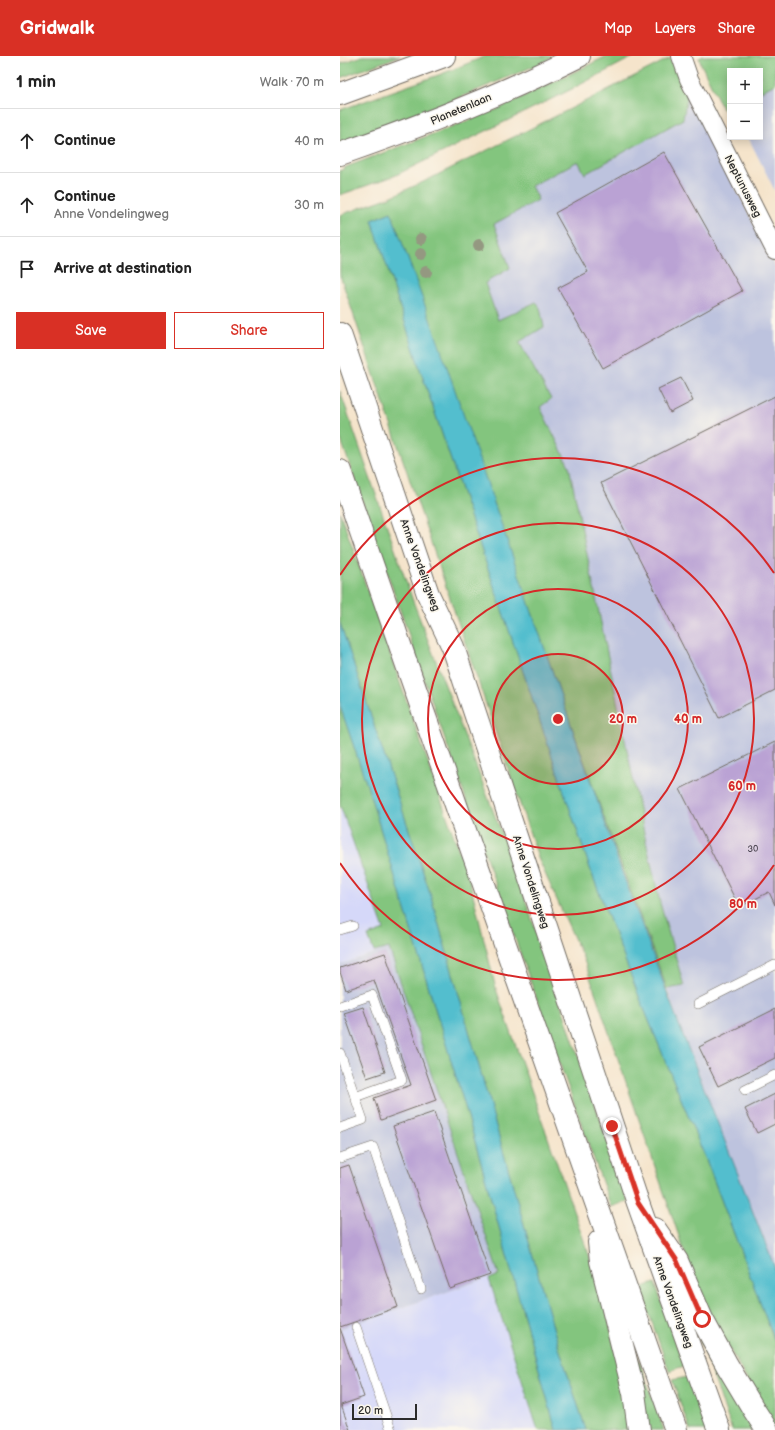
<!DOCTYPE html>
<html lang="en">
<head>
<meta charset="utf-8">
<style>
	:root { --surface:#fff; --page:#f6f6f6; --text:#222; --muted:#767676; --line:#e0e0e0; --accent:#d93025 }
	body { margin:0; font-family:"Balsamiq Sans",sans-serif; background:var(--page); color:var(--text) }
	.controls { position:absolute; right:12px; top:12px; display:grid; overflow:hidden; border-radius:0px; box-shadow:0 2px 10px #0003 }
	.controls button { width:36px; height:36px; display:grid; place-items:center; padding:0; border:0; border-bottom:1px solid var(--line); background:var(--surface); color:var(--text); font:20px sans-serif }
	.scale { position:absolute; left:12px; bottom:10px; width:65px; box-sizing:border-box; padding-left:4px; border:2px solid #2b2b2b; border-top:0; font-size:11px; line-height:14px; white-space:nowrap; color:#2b2b2b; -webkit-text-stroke:3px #fbf7ec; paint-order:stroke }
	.stop { position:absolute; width:12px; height:12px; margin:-9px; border:3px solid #d93025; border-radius:50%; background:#fff }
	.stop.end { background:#d93025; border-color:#fff; box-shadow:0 1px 4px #0008 }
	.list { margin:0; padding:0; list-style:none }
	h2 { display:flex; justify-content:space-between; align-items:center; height:52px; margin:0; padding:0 16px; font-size:17px }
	h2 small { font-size:13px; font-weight:400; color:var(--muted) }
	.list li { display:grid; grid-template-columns:26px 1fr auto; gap:12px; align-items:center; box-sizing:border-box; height:64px; padding:0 16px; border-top:1px solid var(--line) }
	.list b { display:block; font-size:15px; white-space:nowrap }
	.list p { margin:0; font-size:13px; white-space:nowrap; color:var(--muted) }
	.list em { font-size:13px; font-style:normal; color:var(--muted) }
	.actions { display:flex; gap:8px; padding:12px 16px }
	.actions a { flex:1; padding:9px 0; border:1px solid var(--accent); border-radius:0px; text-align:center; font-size:14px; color:var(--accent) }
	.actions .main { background:var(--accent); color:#fff }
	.icon { flex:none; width:22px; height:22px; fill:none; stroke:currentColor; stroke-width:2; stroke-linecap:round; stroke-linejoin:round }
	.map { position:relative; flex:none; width:435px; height:1374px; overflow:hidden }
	header { display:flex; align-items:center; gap:24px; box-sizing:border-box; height:56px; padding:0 20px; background:var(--accent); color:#fff }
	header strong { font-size:19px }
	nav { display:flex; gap:22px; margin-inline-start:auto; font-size:14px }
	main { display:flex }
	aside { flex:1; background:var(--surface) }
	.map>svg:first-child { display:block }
	.built { fill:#d5d8f9 }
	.industrial { fill:#bdc3de }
	.green { fill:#83c57e; stroke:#577854 }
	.water { fill:#53bece; stroke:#3f747c }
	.building { fill:#baa2d4 }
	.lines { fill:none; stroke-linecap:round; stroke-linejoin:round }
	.service-casing { stroke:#726c63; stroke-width:10 }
	.minor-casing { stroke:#726c63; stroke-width:20 }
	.primary-casing { stroke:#726c63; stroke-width:24 }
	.service { stroke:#fff; stroke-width:9 }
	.minor { stroke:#fff; stroke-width:18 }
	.primary { stroke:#fff; stroke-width:22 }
	.tree { fill:#949881 }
	.route { stroke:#d93025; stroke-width:5 }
	.ring { fill:none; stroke:#d62828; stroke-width:2 }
	.labels { text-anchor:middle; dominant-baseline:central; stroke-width:3; stroke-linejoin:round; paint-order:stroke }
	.number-label { font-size:9px; fill:#4f4955 }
	.street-label { font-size:11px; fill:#2b2b2b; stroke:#fbf7ec }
	.centre { fill:#d62828; stroke:#fbf7ec; stroke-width:2 }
	.ring-label { font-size:12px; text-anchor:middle; font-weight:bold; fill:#d62828; stroke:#fbf7ec; stroke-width:3; stroke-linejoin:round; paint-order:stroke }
</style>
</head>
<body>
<header>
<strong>Gridwalk</strong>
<nav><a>Map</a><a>Layers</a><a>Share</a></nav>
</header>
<main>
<aside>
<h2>1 min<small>Walk · 70 m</small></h2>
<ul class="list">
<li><svg class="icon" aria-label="ahead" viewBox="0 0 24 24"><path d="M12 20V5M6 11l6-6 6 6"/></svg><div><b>Continue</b></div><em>40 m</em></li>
<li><svg class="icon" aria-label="ahead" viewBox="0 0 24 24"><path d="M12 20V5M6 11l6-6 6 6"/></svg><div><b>Continue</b><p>Anne Vondelingweg</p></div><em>30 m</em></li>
<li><svg class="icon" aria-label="arrive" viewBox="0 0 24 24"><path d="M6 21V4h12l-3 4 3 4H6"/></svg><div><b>Arrive at destination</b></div></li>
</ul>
<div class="actions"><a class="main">Save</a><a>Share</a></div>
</aside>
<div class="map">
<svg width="435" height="1374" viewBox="0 0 435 1374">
	<rect width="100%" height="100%" fill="#fbf7ec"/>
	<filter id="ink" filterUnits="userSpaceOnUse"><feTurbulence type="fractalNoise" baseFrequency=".025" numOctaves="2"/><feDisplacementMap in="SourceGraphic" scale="8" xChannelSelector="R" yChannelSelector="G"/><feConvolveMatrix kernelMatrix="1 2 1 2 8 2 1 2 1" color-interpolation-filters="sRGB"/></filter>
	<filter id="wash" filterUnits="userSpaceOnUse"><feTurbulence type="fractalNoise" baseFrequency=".012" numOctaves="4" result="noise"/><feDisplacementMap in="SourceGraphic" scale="16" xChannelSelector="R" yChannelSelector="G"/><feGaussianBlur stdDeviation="0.9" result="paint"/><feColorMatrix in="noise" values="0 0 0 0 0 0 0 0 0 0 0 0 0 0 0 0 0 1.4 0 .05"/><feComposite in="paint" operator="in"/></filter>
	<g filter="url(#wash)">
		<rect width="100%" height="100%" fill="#f5e4cb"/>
		<g class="built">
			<polygon points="0,650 74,883 0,909"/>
			<polygon points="170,1214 216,1374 0,1374 0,1273"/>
		</g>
		<g class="industrial">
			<polygon points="435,28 435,135 408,81 420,81 420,36"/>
			<polygon points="348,36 435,210 435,1212 341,974 327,933 344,930 320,847 303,772 229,410 200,351 211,343 179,286 200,252 196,246 158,264 145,227 170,212 154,168 198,144 191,130 238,104 245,118 343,63"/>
			<polygon points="74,883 127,1057 170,1214 0,1273 0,909"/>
		</g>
		<g class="green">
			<polygon points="22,0 60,0 0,22 0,8"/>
			<polygon points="146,0 214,0 199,8 76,60 0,87 0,54 104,17"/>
			<polygon points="267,0 295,0 230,34 54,120 0,139 0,115 6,111 156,54"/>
			<polygon points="364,0 435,0 435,28 420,36 420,15 390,15 390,51 383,54 361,8 359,2"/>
			<path d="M330,2L348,36L343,63L245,118L238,105L191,130L198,144L154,168L170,212L145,227L158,264L196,246L200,252L204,271L179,286L211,343L200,351L229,410L303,772L320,847L344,930L327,933C230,676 145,414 51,156L32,164L80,313L252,818L300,943L367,1106L435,1286V1373L369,1257L344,1195L244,904L199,804L0,219V159L50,141L83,126L228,54Z"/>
			<polygon points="0,335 73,545 170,799 288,1145 271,1151 146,801 0,381"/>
			<polygon points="0,456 130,826 156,933 263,1239 293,1374 246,1374 219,1292 89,834 0,567"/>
			<polygon points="0,650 27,729 127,1057 216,1374 198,1374 149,1223 159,1219 49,892 34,896 28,880 44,874 0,749"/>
			<polygon points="315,1227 344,1310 329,1315 300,1232"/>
			<polygon points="354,1266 419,1374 392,1374"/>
			<polygon points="296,1301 298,1302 324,1374 305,1374"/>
			<polygon points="347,1321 366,1374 350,1374 332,1324"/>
		</g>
		<g class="water">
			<polygon points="51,156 99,288 281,813 341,974 435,1212 435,1286 367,1106 300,943 252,818 80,313 32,164"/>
			<polygon points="0,567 89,834 219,1292 246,1374 216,1374 127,1057 27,729 0,650"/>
		</g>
		<g id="blocks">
			<g class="building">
				<polygon points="324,96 402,235 263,312 218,232 248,216 215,157"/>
				<polygon points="341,322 353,345 330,357 318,333"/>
				<polygon points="435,340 435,634 379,662 261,427"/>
				<polygon points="435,686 435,849 429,836 399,851 340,733"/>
				<polygon points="45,897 96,1044 41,1064 34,1042 71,1029 34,924 6,934 0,916 0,912"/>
				<polygon points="23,951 45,1016 27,1022 4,957"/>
				<polygon points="435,953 435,1002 378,1030 359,991"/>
				<polygon points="435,1038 435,1068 417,1077 405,1053"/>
				<polygon points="94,1056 150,1219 110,1233 53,1070"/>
				<polygon points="9,1109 58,1251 0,1271 0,1112"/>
				<polygon points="0,1272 24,1341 1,1349 10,1374 0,1374"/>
			</g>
		</g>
	</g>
	<g filter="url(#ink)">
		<use href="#blocks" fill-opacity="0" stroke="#726c63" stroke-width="1"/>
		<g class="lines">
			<g class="service-casing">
				<g id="service">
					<polyline points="0,874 13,870"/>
					<polyline points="358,948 435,909"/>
					<polyline points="0,950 32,939 62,1024 15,1041"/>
					<polyline points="0,997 23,1064 0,1072"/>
					<polyline points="405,1034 435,1019"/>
					<polyline points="0,1102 33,1091 81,1233"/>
					<polyline points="16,1271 51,1374"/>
				</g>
			</g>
			<g class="minor-casing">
				<polyline id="minor" points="341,0 349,23 435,194"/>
			</g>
			<g class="primary-casing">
				<g id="primary">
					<polyline points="0,38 104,0"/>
					<path d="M0,98C81,70 162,39 239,0"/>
					<polyline points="0,278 88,538 113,591 298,1147 379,1374"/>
					<polyline points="0,415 71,621 336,1374"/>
					<polyline points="315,1173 337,1205 362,1263 387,1309 414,1354 427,1374"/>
					<polyline points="259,1186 261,1205 294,1337 299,1374"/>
				</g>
			</g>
			<use href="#service" class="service"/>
			<use href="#minor" class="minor"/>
			<use href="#primary" class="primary"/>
		</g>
		<g class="tree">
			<circle cx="81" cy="183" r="6"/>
			<circle cx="139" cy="189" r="6"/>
			<circle cx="81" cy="198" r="6"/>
			<circle cx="86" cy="216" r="6"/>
		</g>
	</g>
	<g class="lines" filter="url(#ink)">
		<polyline class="route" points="272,1070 298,1147 337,1205 362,1263"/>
	</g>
	<circle cx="218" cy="663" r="65" fill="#d62828" fill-opacity=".12"/>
	<g class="ring">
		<circle cx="218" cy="663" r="65"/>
		<circle cx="218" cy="663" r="130"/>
		<circle cx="218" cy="663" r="196"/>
		<path d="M434 809A261 261 0 0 1 0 807M0 519A261 261 0 0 1 434 517"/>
	</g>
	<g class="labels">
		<g class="number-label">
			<text x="413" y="793">30</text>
		</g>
		<g class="street-label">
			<text transform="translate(121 53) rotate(-23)">Planetenlaan</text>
			<text transform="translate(403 130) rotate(63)">Neptunusweg</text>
			<text transform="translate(80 509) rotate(70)">Anne Vondelingweg</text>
			<text transform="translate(191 826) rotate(72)">Anne Vondelingweg</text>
			<text transform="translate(333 1246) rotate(70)">Anne Vondelingweg</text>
		</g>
	</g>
	<circle cx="218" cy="663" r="6" class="centre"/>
	<g class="ring-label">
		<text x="283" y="667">20 m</text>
		<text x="348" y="667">40 m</text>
		<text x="402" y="734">60 m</text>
		<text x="403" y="852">80 m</text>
	</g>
</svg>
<div class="controls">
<button>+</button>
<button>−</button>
</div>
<div class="scale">20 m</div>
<div class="stop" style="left:362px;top:1263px"></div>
<div class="stop end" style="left:272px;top:1070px"></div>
</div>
</main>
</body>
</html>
